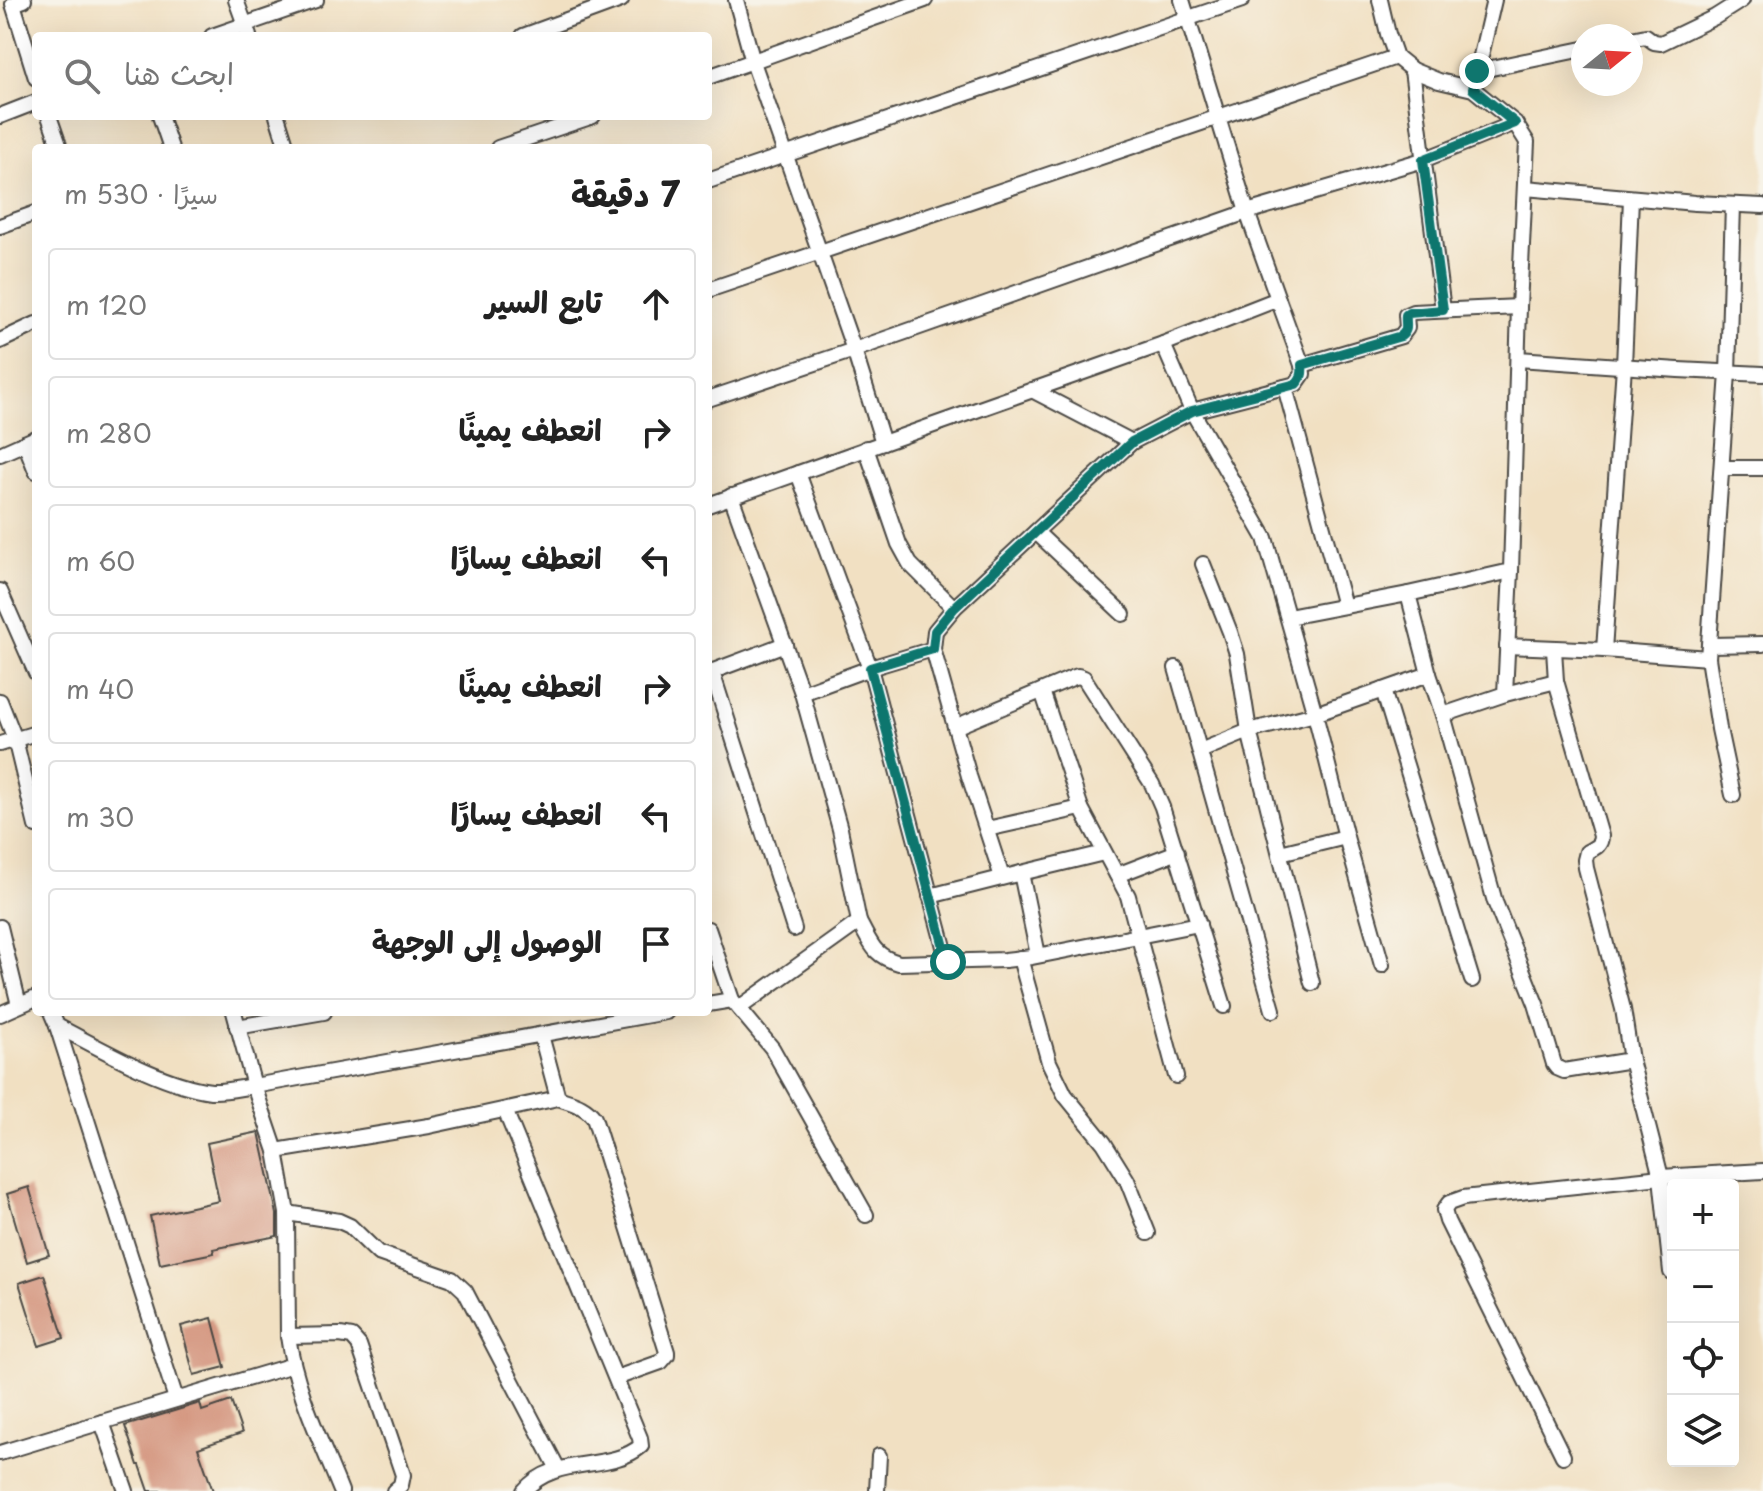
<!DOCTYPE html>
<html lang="ar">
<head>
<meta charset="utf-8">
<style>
	:root { --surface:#fff; --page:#f6f6f6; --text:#222; --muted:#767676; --line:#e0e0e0 }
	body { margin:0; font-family:"Playpen Sans","Playpen Sans Arabic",sans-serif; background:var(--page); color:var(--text); direction:rtl }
	.controls { position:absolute; right:24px; bottom:24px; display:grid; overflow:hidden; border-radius:8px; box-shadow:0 8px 32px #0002 }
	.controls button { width:72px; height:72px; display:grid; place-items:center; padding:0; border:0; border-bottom:2px solid var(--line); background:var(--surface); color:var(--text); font:40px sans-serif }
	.compass { position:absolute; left:1571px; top:24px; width:72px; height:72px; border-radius:50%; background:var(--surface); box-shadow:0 8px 32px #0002; rotate:72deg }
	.stop { position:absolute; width:24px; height:24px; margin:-18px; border:6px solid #0f766e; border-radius:50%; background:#fff }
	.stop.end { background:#0f766e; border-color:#fff; box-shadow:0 2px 8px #0008 }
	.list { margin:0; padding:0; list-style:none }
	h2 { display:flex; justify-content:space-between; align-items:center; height:104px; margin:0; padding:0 32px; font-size:34px }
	h2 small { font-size:26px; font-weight:400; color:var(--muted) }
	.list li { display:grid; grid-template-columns:52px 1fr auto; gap:24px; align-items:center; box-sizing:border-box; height:112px; margin:0 16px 16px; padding:0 16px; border:2px solid var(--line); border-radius:8px }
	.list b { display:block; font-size:30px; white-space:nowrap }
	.list em { font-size:26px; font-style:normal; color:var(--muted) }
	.icon { flex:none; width:44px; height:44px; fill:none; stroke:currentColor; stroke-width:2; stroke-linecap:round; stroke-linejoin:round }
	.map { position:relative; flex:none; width:1763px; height:1491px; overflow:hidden; direction:ltr }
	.search { position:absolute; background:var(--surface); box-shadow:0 8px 32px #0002; left:32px; top:32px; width:680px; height:88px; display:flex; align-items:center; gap:20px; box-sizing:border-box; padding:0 28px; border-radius:8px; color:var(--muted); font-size:30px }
	.panel { position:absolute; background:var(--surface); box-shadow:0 8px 32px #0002; left:32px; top:144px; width:680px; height:872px; border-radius:8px; direction:rtl }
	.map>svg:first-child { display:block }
	.building { fill:#d3937b }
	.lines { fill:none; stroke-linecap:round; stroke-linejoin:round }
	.street-casing { stroke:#494642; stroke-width:18 }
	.street { stroke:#fff; stroke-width:14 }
	.route { stroke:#0f766e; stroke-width:10 }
</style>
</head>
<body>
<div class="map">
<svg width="1763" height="1491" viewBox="0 0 1763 1491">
	<rect width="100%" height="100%" fill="#f7f3e8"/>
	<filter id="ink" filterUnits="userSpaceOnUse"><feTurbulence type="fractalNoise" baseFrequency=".0125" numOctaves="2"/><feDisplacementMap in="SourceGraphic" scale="16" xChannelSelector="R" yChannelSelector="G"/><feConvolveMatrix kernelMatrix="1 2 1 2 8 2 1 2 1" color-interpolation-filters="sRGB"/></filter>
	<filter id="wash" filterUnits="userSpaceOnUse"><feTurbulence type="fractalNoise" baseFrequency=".006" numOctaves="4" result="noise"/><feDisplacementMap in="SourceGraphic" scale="32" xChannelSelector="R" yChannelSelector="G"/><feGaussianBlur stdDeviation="1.8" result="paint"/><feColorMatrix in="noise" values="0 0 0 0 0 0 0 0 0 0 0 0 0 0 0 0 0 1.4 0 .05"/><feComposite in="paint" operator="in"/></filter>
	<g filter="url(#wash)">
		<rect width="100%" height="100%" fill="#f1e0c2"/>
		<g id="blocks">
			<g class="building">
				<polygon points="259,1132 277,1214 277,1236 213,1249 214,1253 160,1264 150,1216 219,1201 207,1143"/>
				<polygon points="29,1187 49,1255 27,1262 7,1194"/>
				<polygon points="44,1275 64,1338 39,1346 19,1283"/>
				<polygon points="212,1318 225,1367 194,1375 181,1326"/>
				<polygon points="231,1401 242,1433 198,1448 213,1491 149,1491 140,1465 138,1465 125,1426 200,1403 202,1411"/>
			</g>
		</g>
	</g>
	<g filter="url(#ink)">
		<use href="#blocks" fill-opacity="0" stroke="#494642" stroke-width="2"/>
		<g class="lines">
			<g class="street-casing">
				<g id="street">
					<polyline points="24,0 13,4 36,78"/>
					<polyline points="236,0 249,36"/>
					<polyline points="1380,0 1388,34 1396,57 1412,70 1439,81 1473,89 1515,123 1527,142 1519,307 1511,571 1505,694 1443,715"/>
					<polyline points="212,36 316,0"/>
					<polyline points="523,36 621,0"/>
					<polyline points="1631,39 1646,36 1654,42 1661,43 1715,17 1742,0"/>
					<polyline points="1412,70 1443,310"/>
					<polyline points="1477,71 1583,49"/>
					<polyline points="708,77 925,0"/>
					<polyline points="1476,77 1494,0"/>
					<polyline points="0,116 36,102"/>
					<polyline points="49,116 60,148"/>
					<polyline points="160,116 171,148"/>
					<polyline points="277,116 287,148"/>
					<polyline points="498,148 593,116"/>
					<polyline points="708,181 1242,0"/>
					<polyline points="1525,188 1695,203 1763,206"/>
					<polyline points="1733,205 1728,373 1708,658 1719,729 1733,795"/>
					<polyline points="0,226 36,213"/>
					<polyline points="708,290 1396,57"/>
					<polyline points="0,341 36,324"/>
					<polyline points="1163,344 1192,411 1265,538 1315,714 1346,837 1382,965"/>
					<polyline points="1518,359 1678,370 1763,374"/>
					<polyline points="1302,365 1401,336 1407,328 1406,315 1413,312 1519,307"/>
					<polyline points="1285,387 1344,606"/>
					<polyline points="1032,390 1132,442"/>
					<polyline points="708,399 854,350 1247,212 1423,160 1515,123"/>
					<polyline points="25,443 36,471"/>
					<polyline points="883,443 1163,344 1278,299 1247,212 1182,0"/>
					<polyline points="866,448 899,544 910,564 954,608"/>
					<polyline points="0,454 36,438"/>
					<polyline points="1722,468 1763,468"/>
					<polyline points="798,473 870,668 948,962"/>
					<polyline points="731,496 802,693 840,829 859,922 739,1008"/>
					<polyline points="708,505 883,443 854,350 753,62 736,0"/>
					<polyline points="1036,532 1123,614"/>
					<polyline points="1203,564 1230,632 1237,654 1249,731 1312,983"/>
					<polyline points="0,591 36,673"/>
					<polyline points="1408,594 1429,674 1443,715 1495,902 1536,1004 1554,1064 1557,1068 1564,1071 1631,1060"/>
					<polyline points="1288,617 1408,594 1511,571"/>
					<polyline points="1710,645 1763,644"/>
					<polyline points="1507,646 1604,650 1708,658"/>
					<path d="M1554,649L1556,681L1601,836C1601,846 1594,848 1587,852L1585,860L1586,868L1623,1009L1631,1060L1661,1177L1671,1272"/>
					<polyline points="1604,650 1624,366 1631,198"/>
					<polyline points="1176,668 1273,1010"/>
					<polyline points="712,672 794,929"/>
					<polyline points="708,673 785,644"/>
					<polyline points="1383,690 1472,980"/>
					<polyline points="1042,691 1081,808 1128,896 1176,1076"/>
					<polyline points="802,693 870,668 933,649"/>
					<polyline points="1505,694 1556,681"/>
					<polyline points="0,701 15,739 36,826"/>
					<polyline points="955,727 1072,678 1078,676 1084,678 1152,784 1162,807 1224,1006"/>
					<polyline points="0,744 36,733"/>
					<polyline points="1200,751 1249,731 1315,714 1429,674"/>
					<polyline points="987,829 1081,808"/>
					<polyline points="1280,853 1346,837"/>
					<polyline points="1021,873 1104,853"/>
					<polyline points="1117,875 1177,852"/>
					<polyline points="1002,877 969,776 933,649 935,631 954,608 1132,442 1192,411 1296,384 1303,374 1302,365 1278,299"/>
					<polyline points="930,896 1021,873 1038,955"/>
					<path d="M859,922C871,943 873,956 899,963L1005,960L1032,957L1199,924"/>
					<polyline points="0,927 19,1005"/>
					<polyline points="708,929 732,1000 772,1048 866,1215"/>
					<polyline points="1020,958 1049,1062 1065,1095 1104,1143 1127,1180 1148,1233"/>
					<polyline points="708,1004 732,1000"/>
					<polyline points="51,1012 57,1026 176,1399"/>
					<path d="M234,1012L254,1086L276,1151L287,1213L288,1336C295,1389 321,1441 341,1491"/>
					<polyline points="0,1014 36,998"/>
					<path d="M57,1026C102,1049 160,1084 211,1091C224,1092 240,1088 254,1086L666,1012"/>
					<polyline points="237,1027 324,1012"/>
					<path d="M558,1098C572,1103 585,1105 594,1118L667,1352V1355L661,1362L616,1378"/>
					<path d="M505,1110L640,1438L641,1446C609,1473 555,1454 524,1491"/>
					<polyline points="276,1151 429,1126 558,1098 541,1035"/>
					<polyline points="287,1213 339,1221 350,1226 378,1253 452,1279 465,1291 558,1469"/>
					<polyline points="288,1336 340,1335 352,1337 359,1345 403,1475 401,1485 394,1491"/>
					<polyline points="0,1453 102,1422"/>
					<polyline points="1563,1456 1447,1221 1444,1210 1449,1203 1463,1198 1661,1177 1763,1171"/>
					<polyline points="126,1491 102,1422 293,1365"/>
					<polyline points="877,1491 879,1456"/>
				</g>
			</g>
			<use href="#street" class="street"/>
		</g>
	</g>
	<g class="lines" filter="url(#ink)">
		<path class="route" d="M948,962L870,668L933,649L935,631L954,608L1132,442L1192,411L1296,384C1302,377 1303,374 1302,365L1401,336C1409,330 1405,324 1406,315L1409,313L1443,310L1423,160L1515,123L1473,89L1477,71"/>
	</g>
</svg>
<div class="controls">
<button>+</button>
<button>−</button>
<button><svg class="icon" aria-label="locate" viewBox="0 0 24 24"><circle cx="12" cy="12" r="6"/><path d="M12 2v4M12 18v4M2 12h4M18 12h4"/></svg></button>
<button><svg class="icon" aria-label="layers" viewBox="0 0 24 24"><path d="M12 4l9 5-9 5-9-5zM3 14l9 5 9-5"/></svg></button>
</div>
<svg class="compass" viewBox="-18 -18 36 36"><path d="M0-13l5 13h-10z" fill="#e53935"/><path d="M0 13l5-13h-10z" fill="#767676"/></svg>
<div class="stop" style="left:948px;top:962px"></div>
<div class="stop end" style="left:1477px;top:71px"></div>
<div class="search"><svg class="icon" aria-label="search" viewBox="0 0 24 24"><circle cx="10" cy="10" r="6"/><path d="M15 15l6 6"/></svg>ابحث هنا</div>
<section class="panel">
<h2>7 دقيقة<small>سيرًا · 530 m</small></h2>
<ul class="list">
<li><svg class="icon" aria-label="ahead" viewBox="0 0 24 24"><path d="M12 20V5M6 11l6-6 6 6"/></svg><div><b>تابع السير</b></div><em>120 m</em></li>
<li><svg class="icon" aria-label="right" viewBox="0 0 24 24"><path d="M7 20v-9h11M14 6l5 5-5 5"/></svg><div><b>انعطف يمينًا</b></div><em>280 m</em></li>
<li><svg class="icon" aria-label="left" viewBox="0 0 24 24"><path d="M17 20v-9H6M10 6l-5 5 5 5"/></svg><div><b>انعطف يسارًا</b></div><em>60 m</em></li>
<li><svg class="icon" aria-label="right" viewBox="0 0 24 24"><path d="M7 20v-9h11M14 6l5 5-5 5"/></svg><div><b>انعطف يمينًا</b></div><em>40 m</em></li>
<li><svg class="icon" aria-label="left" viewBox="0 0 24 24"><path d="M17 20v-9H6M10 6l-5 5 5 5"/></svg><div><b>انعطف يسارًا</b></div><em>30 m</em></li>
<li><svg class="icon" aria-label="arrive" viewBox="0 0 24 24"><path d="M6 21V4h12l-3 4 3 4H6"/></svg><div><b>الوصول إلى الوجهة</b></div></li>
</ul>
</section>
</div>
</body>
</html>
